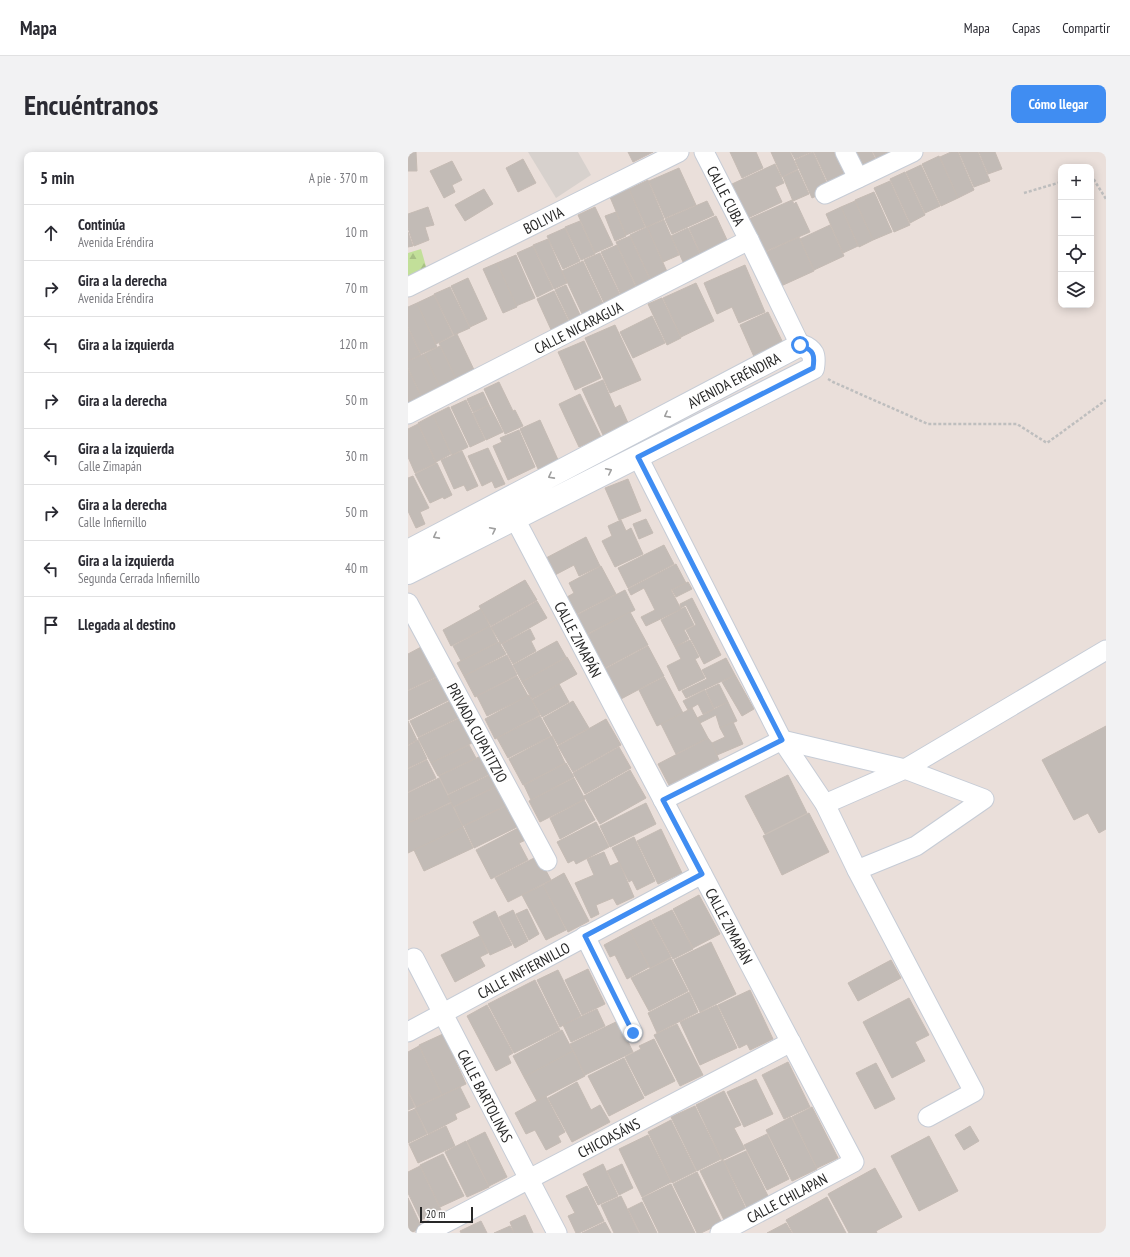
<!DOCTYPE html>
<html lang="es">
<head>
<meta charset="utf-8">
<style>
	:root { --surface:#fff; --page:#f2f2f3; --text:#2b2b33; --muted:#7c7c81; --line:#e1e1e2; --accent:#408df2 }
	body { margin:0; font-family:"PT Sans Narrow",sans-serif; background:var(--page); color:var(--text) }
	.controls { position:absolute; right:12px; top:12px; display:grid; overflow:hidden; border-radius:8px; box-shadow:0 2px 10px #0003 }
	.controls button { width:36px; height:36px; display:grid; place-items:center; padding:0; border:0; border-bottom:1px solid var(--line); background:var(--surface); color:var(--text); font:20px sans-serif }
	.scale { position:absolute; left:12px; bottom:10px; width:53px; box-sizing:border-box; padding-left:4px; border:2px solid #282828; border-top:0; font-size:11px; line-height:14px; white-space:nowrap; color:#282828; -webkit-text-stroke:3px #fff; paint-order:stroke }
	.stop { position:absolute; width:12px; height:12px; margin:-9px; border:3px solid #408df2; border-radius:50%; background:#fff }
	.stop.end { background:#408df2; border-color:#fff; box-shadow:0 1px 4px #0008 }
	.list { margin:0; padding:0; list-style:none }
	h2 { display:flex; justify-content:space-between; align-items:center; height:52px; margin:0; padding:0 16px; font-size:17px }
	h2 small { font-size:13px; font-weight:400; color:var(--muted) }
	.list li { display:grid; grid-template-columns:26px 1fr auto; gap:12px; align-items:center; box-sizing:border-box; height:56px; padding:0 16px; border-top:1px solid var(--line) }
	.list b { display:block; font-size:15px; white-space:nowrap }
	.list p { margin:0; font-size:13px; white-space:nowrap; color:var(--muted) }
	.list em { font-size:13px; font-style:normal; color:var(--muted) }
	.icon { flex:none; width:22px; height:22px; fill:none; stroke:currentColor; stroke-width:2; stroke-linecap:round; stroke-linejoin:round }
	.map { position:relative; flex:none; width:698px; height:1081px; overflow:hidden; border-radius:8px }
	header { display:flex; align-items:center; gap:24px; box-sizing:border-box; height:56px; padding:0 20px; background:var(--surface); border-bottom:1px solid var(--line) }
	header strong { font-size:19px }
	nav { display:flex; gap:22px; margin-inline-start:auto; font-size:14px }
	.intro { display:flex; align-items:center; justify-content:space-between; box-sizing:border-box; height:96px; padding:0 24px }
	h1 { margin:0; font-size:28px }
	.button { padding:10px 18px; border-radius:8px; background:var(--accent); color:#fff; font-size:14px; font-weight:700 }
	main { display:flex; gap:24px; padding:0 24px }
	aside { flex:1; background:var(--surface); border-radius:8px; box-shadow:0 2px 10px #0003 }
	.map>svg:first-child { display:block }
	.forest { fill:url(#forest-firs) }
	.plaza { fill:#d7d1cd }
	.building { fill:#c2bbb6; stroke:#c5bbb4 }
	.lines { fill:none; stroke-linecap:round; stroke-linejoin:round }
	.street-casing { stroke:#c6ccd6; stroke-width:21 }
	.secondary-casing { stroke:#c6ccd6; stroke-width:24 }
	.path { stroke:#bebebe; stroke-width:2.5; stroke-dasharray:3 2; stroke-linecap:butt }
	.street { stroke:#fff; stroke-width:19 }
	.secondary { stroke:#fff; stroke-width:22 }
	.oneway { stroke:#9e9e9e }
	.route { stroke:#408df2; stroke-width:5 }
	.labels { text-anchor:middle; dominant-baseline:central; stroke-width:3.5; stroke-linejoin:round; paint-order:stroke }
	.street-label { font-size:15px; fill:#282828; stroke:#fff }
</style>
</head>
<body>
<header>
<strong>Mapa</strong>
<nav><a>Mapa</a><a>Capas</a><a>Compartir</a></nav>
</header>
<div class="intro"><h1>Encuéntranos</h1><a class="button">Cómo llegar</a></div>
<main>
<aside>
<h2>5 min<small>A pie · 370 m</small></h2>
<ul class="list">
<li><svg class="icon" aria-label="ahead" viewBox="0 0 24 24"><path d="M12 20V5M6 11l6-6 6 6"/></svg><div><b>Continúa</b><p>Avenida Eréndira</p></div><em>10 m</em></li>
<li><svg class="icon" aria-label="right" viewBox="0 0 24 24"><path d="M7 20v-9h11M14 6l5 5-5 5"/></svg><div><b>Gira a la derecha</b><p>Avenida Eréndira</p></div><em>70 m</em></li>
<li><svg class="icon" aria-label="left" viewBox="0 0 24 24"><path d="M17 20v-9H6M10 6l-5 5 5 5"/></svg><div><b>Gira a la izquierda</b></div><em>120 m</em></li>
<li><svg class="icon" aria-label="right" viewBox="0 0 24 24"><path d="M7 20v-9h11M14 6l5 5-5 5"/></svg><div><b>Gira a la derecha</b></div><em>50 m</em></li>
<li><svg class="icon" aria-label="left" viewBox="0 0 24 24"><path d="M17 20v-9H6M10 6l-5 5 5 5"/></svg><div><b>Gira a la izquierda</b><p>Calle Zimapán</p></div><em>30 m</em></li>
<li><svg class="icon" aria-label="right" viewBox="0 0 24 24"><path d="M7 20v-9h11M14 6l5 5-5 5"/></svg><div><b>Gira a la derecha</b><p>Calle Infiernillo</p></div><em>50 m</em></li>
<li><svg class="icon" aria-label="left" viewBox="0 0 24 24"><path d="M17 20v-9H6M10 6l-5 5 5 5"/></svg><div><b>Gira a la izquierda</b><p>Segunda Cerrada Infiernillo</p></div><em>40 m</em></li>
<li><svg class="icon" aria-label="arrive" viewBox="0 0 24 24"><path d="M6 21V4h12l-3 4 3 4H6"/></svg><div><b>Llegada al destino</b></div></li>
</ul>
</aside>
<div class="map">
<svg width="698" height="1081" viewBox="0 0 698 1081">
	<defs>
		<pattern id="forest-firs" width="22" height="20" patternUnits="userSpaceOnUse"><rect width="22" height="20" fill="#c2df99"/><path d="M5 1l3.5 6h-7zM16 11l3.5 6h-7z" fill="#a7bf84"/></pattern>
	</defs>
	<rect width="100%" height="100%" fill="#eadfda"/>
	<polygon class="forest" points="13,97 19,118 0,128 0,101"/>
	<polygon class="plaza" points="120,0 170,0 183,23 148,46"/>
	<g class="building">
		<polygon points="0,0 8,0 9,19 0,19"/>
		<polygon points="220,0 245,0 225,10"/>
		<polygon points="322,0 348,0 355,16 334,26"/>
		<polygon points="363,0 382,0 390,17 374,25"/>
		<polygon points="383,0 403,0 387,7"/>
		<polygon points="405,0 422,38 404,46 387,8"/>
		<polygon points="406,0 426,0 440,30 423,37"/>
		<polygon points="446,0 464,0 470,13 456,20"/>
		<polygon points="465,0 483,0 485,5 471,12"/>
		<polygon points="543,0 550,0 566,38 550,46 532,5"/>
		<polygon points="551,0 570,0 582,29 566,35"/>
		<polygon points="571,0 587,0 594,17 580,22"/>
		<polygon points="531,4 550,46 533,54 514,12"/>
		<polygon points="115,7 128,31 110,40 98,16"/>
		<polygon points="44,9 54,28 44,33 47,40 36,46 22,19"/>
		<polygon points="367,12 376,31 367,35 374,50 340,66 324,32"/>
		<polygon points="513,13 532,54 517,61 498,20"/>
		<polygon points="271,16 288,53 257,66 241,29"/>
		<polygon points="390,18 401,42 385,49 375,25"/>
		<polygon points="497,20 517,63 502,71 482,27"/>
		<polygon points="240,28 256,67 238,75 221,37"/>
		<polygon points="482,29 502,73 486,80 466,36"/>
		<polygon points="76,37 85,52 57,69 47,53"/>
		<polygon points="221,37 237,75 218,83 202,45"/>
		<polygon points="466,40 484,80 465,88 447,48"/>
		<polygon points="384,48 386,52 388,50 402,80 356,100 341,67"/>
		<polygon points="299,49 306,63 264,82 257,67"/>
		<polygon points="447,49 465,88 451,95 433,55"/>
		<polygon points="20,55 26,73 17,75 21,88 6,94 0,76 0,62"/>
		<polygon points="187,55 205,93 187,101 170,63"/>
		<polygon points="433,55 450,94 435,101 418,62"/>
		<polygon points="208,60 218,84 207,89 197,64"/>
		<polygon points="308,64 320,90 293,103 281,76"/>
		<polygon points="256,68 271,103 255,110 239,75"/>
		<polygon points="172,69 187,102 173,108 157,75"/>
		<polygon points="422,73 436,104 406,118 392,87"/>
		<polygon points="239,75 261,124 244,131 222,83"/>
		<polygon points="157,76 172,109 155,117 139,84"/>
		<polygon points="280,76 293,104 276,112 263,84"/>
		<polygon points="0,80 5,94 0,95"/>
		<polygon points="222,84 244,132 230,138 208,90"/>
		<polygon points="391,85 406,119 373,134 358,100"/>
		<polygon points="140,87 159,131 146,137 125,93"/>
		<polygon points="209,93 230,140 215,147 193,100"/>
		<polygon points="125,94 145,137 129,145 109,101"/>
		<polygon points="192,101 214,147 198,155 176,108"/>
		<polygon points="108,103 127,146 108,154 89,111"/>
		<polygon points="175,109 197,156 176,166 154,119"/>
		<polygon points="89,111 109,155 95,161 75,117"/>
		<polygon points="337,113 357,160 331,171 324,155 309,162 296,131"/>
		<polygon points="60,126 79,167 62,175 43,134"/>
		<polygon points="288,131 306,169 273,185 255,146"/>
		<polygon points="158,133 174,167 163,172 147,138"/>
		<polygon points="42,135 62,176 46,183 26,142"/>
		<polygon points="146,139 163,174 145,182 129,147"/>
		<polygon points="26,143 45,183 28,192 9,151"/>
		<polygon points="254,146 273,186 259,193 240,152"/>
		<polygon points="9,151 29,195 13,202 0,175 0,155"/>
		<polygon points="360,160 376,193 347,207 332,173"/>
		<polygon points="244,164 257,191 225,206 212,180"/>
		<polygon points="207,173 233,228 202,241 177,186"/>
		<polygon points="0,176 13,203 0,209"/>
		<polygon points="49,182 68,222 50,231 31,191"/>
		<polygon points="176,189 193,226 167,238 150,200"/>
		<polygon points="32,194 50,231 34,239 16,202"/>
		<polygon points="16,202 34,239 15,248 0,216 0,209"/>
		<polygon points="0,217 15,248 0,252"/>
		<polygon points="195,228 207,256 212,253 220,271 195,283 174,237"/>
		<polygon points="91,230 105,259 107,258 115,274 97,282 76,237"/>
		<polygon points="75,240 81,253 65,260 59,247"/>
		<polygon points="172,242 193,285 171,295 151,252"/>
		<polygon points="58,248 77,288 62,295 43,255"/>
		<polygon points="81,253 95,280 78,288 65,261"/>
		<polygon points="41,255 60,295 44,303 25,263"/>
		<polygon points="25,263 43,302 28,310 10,271"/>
		<polygon points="132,268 151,310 131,319 112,277"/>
		<polygon points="10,272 28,311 7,321 0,305 0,277"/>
		<polygon points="111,278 127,315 100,328 85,294 94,290 92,286"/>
		<polygon points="80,296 97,332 87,336 84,329 74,334 60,304"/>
		<polygon points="54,299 70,334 59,339 56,333 46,337 33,308"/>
		<polygon points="29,311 44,343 36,347 35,345 22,351 7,322"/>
		<polygon points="5,324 21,356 12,360 17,372 8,376 0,359 0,326"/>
		<polygon points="220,327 233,359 211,368 197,336"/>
		<polygon points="238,367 245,381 231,387 225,372"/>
		<polygon points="213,368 218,379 223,376 235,402 207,415 194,389 204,384 200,374"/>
		<polygon points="178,385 192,414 171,424 166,413 147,423 138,406"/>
		<polygon points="256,393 266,412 220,436 210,416"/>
		<polygon points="268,412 278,431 263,438 273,457 238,474 233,465 247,458 236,436 223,443 220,437"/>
		<polygon points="193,414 208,442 169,462 159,445 166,441 161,431"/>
		<polygon points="117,428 129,448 83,474 71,454"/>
		<polygon points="280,430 284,437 268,445 264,438"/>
		<polygon points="217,438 227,458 179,482 169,463"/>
		<polygon points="284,446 313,503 296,512 278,478 288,473 278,453 273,456 272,452"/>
		<polygon points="129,449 139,466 93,492 83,475"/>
		<polygon points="277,455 286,473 276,478 281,487 267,495 253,468"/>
		<polygon points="73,457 82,474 43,494 35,478"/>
		<polygon points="222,460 240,493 197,516 179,483"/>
		<polygon points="82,474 90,490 53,509 45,494"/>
		<polygon points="122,477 127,487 123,489 128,499 105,512 94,492"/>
		<polygon points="282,488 291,505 287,507 297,526 271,539 259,514 273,507 267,495"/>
		<polygon points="149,489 158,505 114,530 105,513"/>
		<polygon points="91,490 98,502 56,524 49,511"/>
		<polygon points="15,494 30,524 0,538 0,502"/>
		<polygon points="240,494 256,524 213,547 197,517"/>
		<polygon points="99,503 109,523 67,545 56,524"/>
		<polygon points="159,505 169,522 124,547 114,530"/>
		<polygon points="318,506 327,523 278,546 274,539 299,527 294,518"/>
		<polygon points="327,523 346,557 334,564 314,530"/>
		<polygon points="32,524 43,547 0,568 0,539"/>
		<polygon points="109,524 120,544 79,564 69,544"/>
		<polygon points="256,525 275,561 249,574 231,538"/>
		<polygon points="151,532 161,550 134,565 124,548"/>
		<polygon points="311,532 320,550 306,556 298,538"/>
		<polygon points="297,538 306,557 295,562 290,552 280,558 275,549"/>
		<polygon points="121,543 132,563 87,587 77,567"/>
		<polygon points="44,548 52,565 10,585 2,569"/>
		<polygon points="165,549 181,576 150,593 135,566"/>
		<polygon points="320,550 329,569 312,576 308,563 292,571 289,566"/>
		<polygon points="284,556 300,586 268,602 253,572"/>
		<polygon points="132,564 143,584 100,606 89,586"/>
		<polygon points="54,565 66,590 23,611 10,586"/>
		<polygon points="198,567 213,593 165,620 150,594"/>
		<polygon points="0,569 9,588 0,593"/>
		<polygon points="325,570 335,592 309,603 304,591 317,585 312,576"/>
		<polygon points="698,574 698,677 691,681 680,661 666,668 634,608"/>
		<polygon points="144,584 157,611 115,633 101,607"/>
		<polygon points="300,586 304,591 311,608 261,633 250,612"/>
		<polygon points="10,588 19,607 0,616 0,594"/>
		<polygon points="61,593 68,606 30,624 23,611"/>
		<polygon points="211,595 223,616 177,642 165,621"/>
		<polygon points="75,603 84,621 40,642 31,624"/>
		<polygon points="19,608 28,626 0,640 0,617"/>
		<polygon points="158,611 166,625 123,648 116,633"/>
		<polygon points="222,618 238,646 192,672 176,644"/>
		<polygon points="86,621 91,633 45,655 40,643"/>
		<polygon points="380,623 399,661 357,682 337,644"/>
		<polygon points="31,626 43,650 0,671 0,641"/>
		<polygon points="166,626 177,647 132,670 121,649"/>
		<polygon points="92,633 101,652 55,674 46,655"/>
		<polygon points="176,648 187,668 152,687 142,666"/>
		<polygon points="43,651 55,675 0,701 0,671"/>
		<polygon points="238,651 248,672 202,695 192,674"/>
		<polygon points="100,653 111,674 66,696 56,674"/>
		<polygon points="401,661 421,700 374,723 355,684"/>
		<polygon points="188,670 201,695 168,712 166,708 160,711 149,690"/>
		<polygon points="114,674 120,687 111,691 120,708 83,727 68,698"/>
		<polygon points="55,675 65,696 16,719 6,698"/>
		<polygon points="253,677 274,721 250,732 229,689"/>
		<polygon points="226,685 247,729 229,738 224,728 221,730 204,696"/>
		<polygon points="196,700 202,714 211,710 226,745 209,753 205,746 188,753 191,762 183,766 167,731 186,723 179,707"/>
		<polygon points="130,704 143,728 100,750 87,726"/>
		<polygon points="156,721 181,769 160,780 135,733"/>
		<polygon points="135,733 158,778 138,788 114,743"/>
		<polygon points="291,743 312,782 285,796 265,757"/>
		<polygon points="119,757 131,782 121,788 108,762"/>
		<polygon points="105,758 120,789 107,796 91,765"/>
		<polygon points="264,758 285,797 265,807 244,768"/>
		<polygon points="87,759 104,793 82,803 65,770"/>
		<polygon points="243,768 263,805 242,816 222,779"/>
		<polygon points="222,779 241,815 219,827 207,803 202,805 196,793"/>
		<polygon points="72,784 80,801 72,805 77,814 47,830 33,803"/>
		<polygon points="303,790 328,842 292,860 266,808"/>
		<polygon points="263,806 280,839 241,859 223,826"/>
		<polygon points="483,808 493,826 450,849 440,831"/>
		<polygon points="180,817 197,852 174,863 157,828"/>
		<polygon points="150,818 173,864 152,875 129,828"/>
		<polygon points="127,828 152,878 106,901 80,852"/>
		<polygon points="342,838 365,887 342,898 339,892 331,896 310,853"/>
		<polygon points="281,840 290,860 249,881 240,861"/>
		<polygon points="501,846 521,883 507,890 517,909 484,926 455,870"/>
		<polygon points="79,853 105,901 100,904 103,911 88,919 59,864"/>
		<polygon points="309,853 329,896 292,913 272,870"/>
		<polygon points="189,857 197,874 163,890 155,873"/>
		<polygon points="210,869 225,900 177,923 162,892"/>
		<polygon points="269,872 295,923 272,934 246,883"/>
		<polygon points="154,878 165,899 116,925 105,904"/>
		<polygon points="35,882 58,932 34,943 11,893"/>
		<polygon points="246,887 267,929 237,944 217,905 233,897 231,894"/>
		<polygon points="11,894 34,943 8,955 0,939 0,900"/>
		<polygon points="165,899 177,924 129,949 116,925"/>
		<polygon points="216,906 236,946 201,964 180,924"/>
		<polygon points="380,910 402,955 376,967 354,923"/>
		<polygon points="468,911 487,947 467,957 448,921"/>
		<polygon points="348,927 365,962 336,975 319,940"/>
		<polygon points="169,930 183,958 192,953 202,970 164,990 140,946"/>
		<polygon points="52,935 62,955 47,962 49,967 20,982 7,956"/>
		<polygon points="316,939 333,973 326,976 337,997 314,1008 288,953"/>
		<polygon points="0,940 7,955 0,958"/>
		<polygon points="138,944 157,980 150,984 153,990 138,998 127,978 118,982 107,961"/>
		<polygon points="287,954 313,1007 289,1019 263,965"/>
		<polygon points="404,955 430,1006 409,1016 384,965"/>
		<polygon points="7,957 19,982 0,991 0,960"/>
		<polygon points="383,965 409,1017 384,1029 358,978"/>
		<polygon points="263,968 288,1019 264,1031 240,980"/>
		<polygon points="38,974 47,994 10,1011 1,992"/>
		<polygon points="562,974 571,989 556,998 547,983"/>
		<polygon points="77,980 99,1025 81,1034 59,989"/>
		<polygon points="359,982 381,1027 359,1038 336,993"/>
		<polygon points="240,983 263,1030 234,1045 211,997"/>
		<polygon points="521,984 550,1039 511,1059 483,1004"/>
		<polygon points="58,989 81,1035 59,1045 37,1000"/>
		<polygon points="338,999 361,1046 339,1056 316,1009"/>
		<polygon points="35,1002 56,1044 32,1055 12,1013"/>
		<polygon points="315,1008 338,1057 316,1068 292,1019"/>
		<polygon points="195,1012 210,1044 190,1053 175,1022"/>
		<polygon points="214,1012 225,1036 211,1043 199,1019"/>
		<polygon points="12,1014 33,1058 13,1068 0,1041 0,1020"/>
		<polygon points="467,1016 494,1065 468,1079 469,1081 441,1081 420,1042"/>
		<polygon points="289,1020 314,1071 293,1081 289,1081 265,1032"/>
		<polygon points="263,1032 287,1081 251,1081 234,1046"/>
		<polygon points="179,1034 196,1069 171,1081 168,1081 160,1064 167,1061 158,1044"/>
		<polygon points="213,1044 231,1081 206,1081 193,1053"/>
		<polygon points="419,1045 438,1081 385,1081 378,1068"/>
		<polygon points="0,1046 14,1076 2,1081 0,1081"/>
		<polygon points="234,1050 249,1081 232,1081 220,1057"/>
		<polygon points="117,1063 125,1081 106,1081 102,1070"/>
		<polygon points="73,1069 79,1081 53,1081 52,1079"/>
		<polygon points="197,1070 203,1081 174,1081"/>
		<polygon points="378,1071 384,1081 359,1081"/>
		<polygon points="102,1074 106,1081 86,1081"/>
	</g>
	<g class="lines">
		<g class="street-casing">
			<g id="street">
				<path id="s1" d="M296,0L341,88L392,193"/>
				<polyline points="437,0 450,26"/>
				<polyline points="417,42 505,0"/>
				<path id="s2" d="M0,135L271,0"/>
				<path id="s3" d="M0,262L341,88"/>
				<polyline points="230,305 374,588 417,652 449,718 566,940 520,965"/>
				<path id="s4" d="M107,367L446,1010L312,1081"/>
				<path id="s5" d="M0,451L139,709"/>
				<polyline points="255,648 374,588 497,617 698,498"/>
				<polyline points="417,652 497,617 576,647 508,694 449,718"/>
				<polyline points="177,784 225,881"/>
				<path id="s6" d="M6,806L149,1081"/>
				<path id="s7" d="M0,880L294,722"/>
				<path id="s8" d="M18,1081L383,890"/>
			</g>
		</g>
		<g class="secondary-casing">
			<g id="secondary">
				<path id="s9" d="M0,399L392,193C406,198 407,203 405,216L0,421"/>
			</g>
		</g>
		<g class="path">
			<polyline points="683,23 698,47"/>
			<polyline points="616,41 653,30"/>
			<polyline points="420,227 425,230 520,272 609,272 639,291 698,248"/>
		</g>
		<use href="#street" class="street"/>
		<use href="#secondary" class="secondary"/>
	</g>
	<defs><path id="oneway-chevron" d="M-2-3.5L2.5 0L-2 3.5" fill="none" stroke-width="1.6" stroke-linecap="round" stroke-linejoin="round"/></defs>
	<g class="oneway">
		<use href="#oneway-chevron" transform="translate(259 263) rotate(152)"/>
		<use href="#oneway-chevron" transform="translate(201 319) rotate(-27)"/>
		<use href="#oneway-chevron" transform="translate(143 324) rotate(152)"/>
		<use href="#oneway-chevron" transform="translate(85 378) rotate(-27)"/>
		<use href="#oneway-chevron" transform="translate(28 384) rotate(152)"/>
	</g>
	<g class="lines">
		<path class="route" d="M225,881L177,784L294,722L255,648L374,588L230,305L405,216C407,203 406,198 392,193"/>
	</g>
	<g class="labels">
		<g class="street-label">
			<text stroke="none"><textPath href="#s1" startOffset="49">CALLE CUBA</textPath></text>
			<text stroke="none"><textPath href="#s2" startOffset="151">BOLIVIA</textPath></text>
			<text stroke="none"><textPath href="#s3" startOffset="191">CALLE NICARAGUA</textPath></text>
			<text stroke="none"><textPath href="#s9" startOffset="368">AVENIDA ERÉNDIRA</textPath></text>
			<text stroke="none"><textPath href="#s4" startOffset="136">CALLE ZIMAPÁN</textPath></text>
			<text stroke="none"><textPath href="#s5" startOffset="147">PRIVADA CUPATITZIO</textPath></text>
			<text stroke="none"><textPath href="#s4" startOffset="460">CALLE ZIMAPÁN</textPath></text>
			<text stroke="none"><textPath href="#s7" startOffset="131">CALLE INFIERNILLO</textPath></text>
			<text stroke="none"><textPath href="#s6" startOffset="155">CALLE BARTOLINAS</textPath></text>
			<text stroke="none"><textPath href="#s8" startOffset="206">CHICOASÁNS</textPath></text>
			<text transform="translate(379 1046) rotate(-28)">CALLE CHILAPAN</text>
		</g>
	</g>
</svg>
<div class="controls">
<button>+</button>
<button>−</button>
<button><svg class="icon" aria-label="locate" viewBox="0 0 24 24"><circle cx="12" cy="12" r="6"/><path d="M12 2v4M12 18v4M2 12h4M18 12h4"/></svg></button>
<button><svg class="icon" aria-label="layers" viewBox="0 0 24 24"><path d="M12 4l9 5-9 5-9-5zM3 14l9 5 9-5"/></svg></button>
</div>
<div class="scale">20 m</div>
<div class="stop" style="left:392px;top:193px"></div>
<div class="stop end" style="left:225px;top:881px"></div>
</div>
</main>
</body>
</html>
